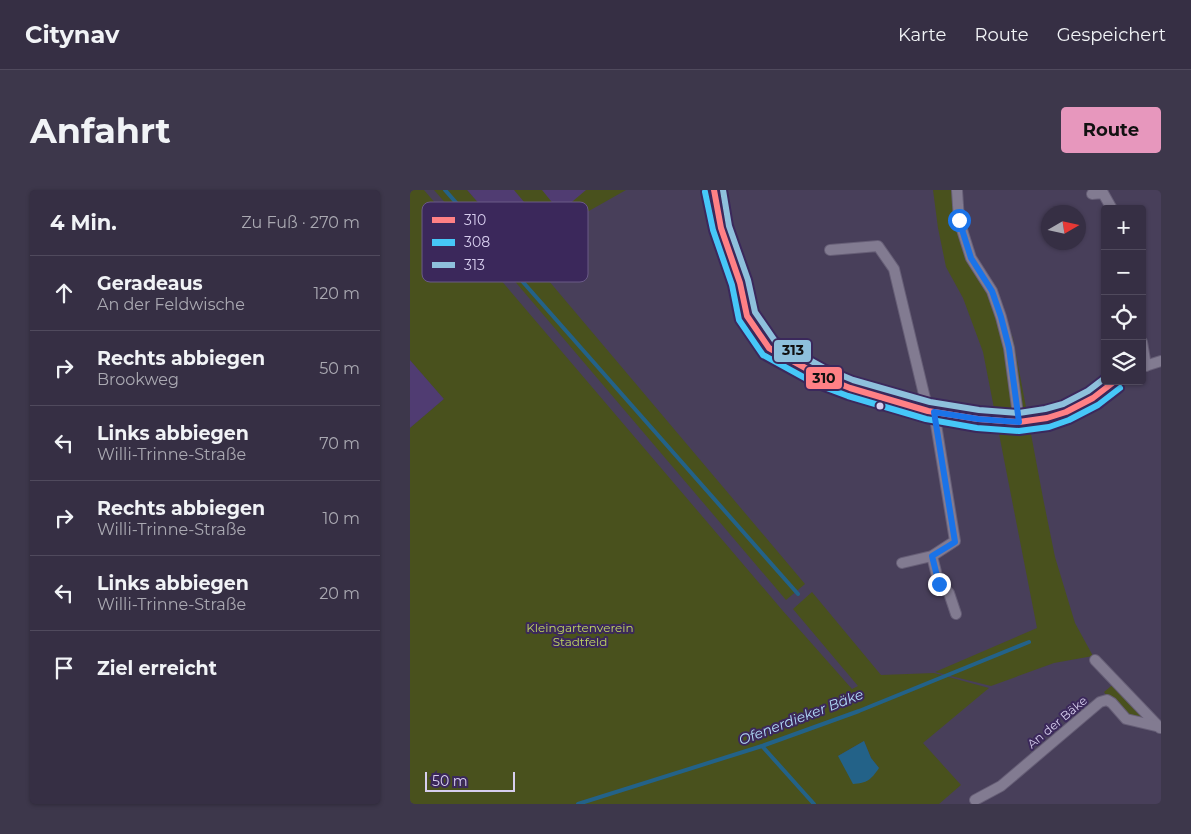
<!DOCTYPE html>
<html lang="de">
<head>
<meta charset="utf-8">
<style>
	:root { --surface:#362f44; --page:#3d374b; --text:#f1f3f6; --muted:#aaa9b2; --line:#504a5d; --accent:#e797bd }
	body { margin:0; font-family:Montserrat,sans-serif; background:var(--page); color:var(--text) }
	.controls { position:absolute; right:15px; top:15px; display:grid; overflow:hidden; border-radius:5px; box-shadow:0 1px 4px #0004 }
	.controls button { width:45px; height:45px; display:grid; place-items:center; padding:0; border:0; border-bottom:1px solid var(--line); background:var(--surface); color:var(--text); font:25px sans-serif }
	.compass { position:absolute; left:631px; top:15px; width:45px; height:45px; border-radius:50%; background:var(--surface); box-shadow:0 1px 4px #0004; rotate:81deg }
	.scale { position:absolute; left:15px; bottom:12px; width:90px; box-sizing:border-box; padding-left:5px; border:2px solid #d7ceee; border-top:0; font-size:14px; line-height:18px; white-space:nowrap; color:#d7ceee; -webkit-text-stroke:4px #3b285b; paint-order:stroke }
	.stop { position:absolute; width:15px; height:15px; margin:-11px; border:4px solid #1a73e8; border-radius:50%; background:#fff }
	.stop.end { background:#1a73e8; border-color:#fff; box-shadow:0 1px 5px #0008 }
	.list { margin:0; padding:0; list-style:none }
	h2 { display:flex; justify-content:space-between; align-items:center; height:65px; margin:0; padding:0 20px; font-size:21px }
	h2 small { font-size:16px; font-weight:400; color:var(--muted) }
	.list li { display:grid; grid-template-columns:32px 1fr auto; gap:15px; align-items:center; box-sizing:border-box; height:75px; padding:0 20px; border-top:1px solid var(--line) }
	.list b { display:block; font-size:19px; white-space:nowrap }
	.list p { margin:0; font-size:16px; white-space:nowrap; color:var(--muted) }
	.list em { font-size:16px; font-style:normal; color:var(--muted) }
	.icon { flex:none; width:28px; height:28px; fill:none; stroke:currentColor; stroke-width:2; stroke-linecap:round; stroke-linejoin:round }
	.map { position:relative; flex:none; width:751px; height:614px; overflow:hidden; border-radius:5px }
	header { display:flex; align-items:center; gap:30px; box-sizing:border-box; height:70px; padding:0 25px; background:var(--surface); border-bottom:1px solid var(--line) }
	header strong { font-size:24px }
	nav { display:flex; gap:28px; margin-inline-start:auto; font-size:18px }
	.intro { display:flex; align-items:center; justify-content:space-between; box-sizing:border-box; height:120px; padding:0 30px }
	h1 { margin:0; font-size:35px }
	.button { padding:12px 22px; border-radius:5px; background:var(--accent); color:#111; font-size:18px; font-weight:700 }
	main { display:flex; gap:30px; padding:0 30px }
	aside { flex:1; background:var(--surface); border-radius:5px; box-shadow:0 1px 4px #0004 }
	.map>svg:first-child { display:block }
	.built { fill:#503c72 }
	.green { fill:#49511d; fill-rule:evenodd }
	.water { fill:#236288 }
	.lines { fill:none; stroke-linecap:round; stroke-linejoin:round }
	.stream { stroke:#236288; stroke-width:4 }
	.minor-casing { stroke:#665e76; stroke-width:12 }
	.minor { stroke:#827b91; stroke-width:10 }
	.bus-1-casing { stroke:#3b285b; stroke-width:10 }
	.bus-2-casing { stroke:#3b285b; stroke-width:10 }
	.bus-3-casing { stroke:#3b285b; stroke-width:10 }
	.bus-1 { stroke:#ff8085; stroke-width:6 }
	.bus-2 { stroke:#46c7f8; stroke-width:6 }
	.bus-3 { stroke:#8ec0dc; stroke-width:6 }
	.route { stroke:#1a73e8; stroke-width:6 }
	.bus-dot { fill:#d7ceee; stroke:#3b285b; stroke-width:2 }
	.labels { text-anchor:middle; dominant-baseline:central; stroke-width:4; stroke-linejoin:round; paint-order:stroke }
	.park-label { font-size:12px; fill:#c0d761; stroke:#3b285b }
	.street-label { font-size:12px; fill:#d7ceee; stroke:#3b285b }
	.water-label { font-size:14px; font-style:italic; fill:#b1daf7; stroke:#3b285b }
	.key { fill:#3b285b; stroke:#6a5a87; stroke-width:1 }
	.key-label { font-size:14px; fill:#d7ceee }
	.line-badge { stroke:#3b285b; stroke-width:2 }
	.pale-badge-label { font-size:14px; text-anchor:middle; font-weight:bold; fill:#111 }
</style>
</head>
<body>
<header>
<strong>Citynav</strong>
<nav><a>Karte</a><a>Route</a><a>Gespeichert</a></nav>
</header>
<div class="intro"><h1>Anfahrt</h1><a class="button">Route</a></div>
<main>
<aside>
<h2>4 Min.<small>Zu Fuß · 270 m</small></h2>
<ul class="list">
<li><svg class="icon" aria-label="ahead" viewBox="0 0 24 24"><path d="M12 20V5M6 11l6-6 6 6"/></svg><div><b>Geradeaus</b><p>An der Feldwische</p></div><em>120 m</em></li>
<li><svg class="icon" aria-label="right" viewBox="0 0 24 24"><path d="M7 20v-9h11M14 6l5 5-5 5"/></svg><div><b>Rechts abbiegen</b><p>Brookweg</p></div><em>50 m</em></li>
<li><svg class="icon" aria-label="left" viewBox="0 0 24 24"><path d="M17 20v-9H6M10 6l-5 5 5 5"/></svg><div><b>Links abbiegen</b><p>Willi-Trinne-Straße</p></div><em>70 m</em></li>
<li><svg class="icon" aria-label="right" viewBox="0 0 24 24"><path d="M7 20v-9h11M14 6l5 5-5 5"/></svg><div><b>Rechts abbiegen</b><p>Willi-Trinne-Straße</p></div><em>10 m</em></li>
<li><svg class="icon" aria-label="left" viewBox="0 0 24 24"><path d="M17 20v-9H6M10 6l-5 5 5 5"/></svg><div><b>Links abbiegen</b><p>Willi-Trinne-Straße</p></div><em>20 m</em></li>
<li><svg class="icon" aria-label="arrive" viewBox="0 0 24 24"><path d="M6 21V4h12l-3 4 3 4H6"/></svg><div><b>Ziel erreicht</b></div></li>
</ul>
</aside>
<div class="map">
<svg width="751" height="614" viewBox="0 0 751 614">
	<rect width="100%" height="100%" fill="#483f5a"/>
	<g class="built">
		<polygon points="57,0 213,0 109,60"/>
		<polygon points="0,170 34,209 0,238"/>
	</g>
	<g class="green">
		<path d="M0,0H14L373,421L442,499L448,496L383,419L402,402L471,485L524,483L579,498L513,553L551,595L529,614H0V238L34,209L0,170ZM454,551L461,568L469,578L428,566Z"/>
		<polygon points="24,0 57,0 109,60 87,72"/>
		<polygon points="104,0 132,0 150,22 176,0 216,0 140,43"/>
		<polygon points="523,0 550,0 552,25 565,65 582,95 603,148 633,308 645,367 665,433 683,466 644,473 581,496 525,482 627,438 573,162 553,108 536,77 528,38"/>
		<polygon points="117,65 395,394 376,410 96,81"/>
		<polygon points="706,492 750,537 721,530 702,513 694,502"/>
	</g>
	<path class="water" d="M454,551L461,568L469,578C461,590 457,593 443,594L428,566Z"/>
	<g class="lines">
		<g class="stream">
			<polyline points="35,0 90,63"/>
			<polyline points="105,83 388,404"/>
			<polyline points="352,556 404,614"/>
			<polyline points="168,614 352,556 449,521 619,452"/>
		</g>
		<g class="minor-casing">
			<g id="minor">
				<polyline points="547,0 549,30 561,68 582,101 591,127 599,158 609,232"/>
				<polyline points="682,4 693,3 702,19"/>
				<polyline points="420,60 468,56 484,79 518,221"/>
				<polyline points="334,111 337,126 359,158 387,174 440,198 518,221 587,230 609,232 628,230 656,222 667,217 683,208 705,191"/>
				<polyline points="732,152 736,176"/>
				<polyline points="732,177 751,171"/>
				<polyline points="522,366 529,394 539,403 546,424"/>
				<polyline points="492,373 522,366 545,351 524,222"/>
				<polyline points="685,470 750,538"/>
				<polyline points="565,610 591,596 690,512 697,510 702,513 716,529 750,537"/>
			</g>
		</g>
		<use href="#minor" class="minor"/>
		<g class="bus-1-casing">
			<polyline id="bus-1" points="304,0 311,38 330,93 337,126 359,158 410,186 440,198 518,221 568,229 609,232 637,228 656,222 683,208 705,191"/>
		</g>
		<g class="bus-2-casing">
			<polyline id="bus-2" points="295,2 303,40 322,95 329,130 353,165 406,194 438,206 516,229 567,238 609,241 639,237 659,230 688,215 710,198"/>
		</g>
		<g class="bus-3-casing">
			<polyline id="bus-3" points="313,0 319,36 338,90 345,122 365,151 414,178 443,190 520,212 569,220 609,223 635,219 653,214 678,201 695,188"/>
		</g>
		<use href="#bus-1" class="bus-1"/>
		<use href="#bus-2" class="bus-2"/>
		<use href="#bus-3" class="bus-3"/>
	</g>
	<g class="lines">
		<polyline class="route" points="529,394 522,366 545,352 524,222 568,229 609,232 599,158 591,127 582,101 561,68 549,30"/>
	</g>
	<circle class="bus-dot" cx="470" cy="216" r="4.5"/>
	<g class="labels">
		<g class="park-label">
			<text x="170" y="437">Kleingartenverein<tspan x="170" dy="14">Stadtfeld</tspan></text>
		</g>
		<g class="street-label">
			<text transform="translate(647 532) rotate(-40)">An der Bäke</text>
		</g>
		<g class="water-label">
			<text transform="translate(391 527) rotate(-21)">Ofenerdieker Bäke</text>
		</g>
	</g>
	<rect x="12" y="12" width="166" height="80" rx="8" class="key"/>
	<rect x="22" y="27" width="23" height="6" fill="#ff8085"/>
	<rect x="22" y="49" width="23" height="7" fill="#46c7f8"/>
	<rect x="22" y="72" width="23" height="6" fill="#8ec0dc"/>
	<g class="key-label">
		<text x="54" y="35">310</text>
		<text x="54" y="57">308</text>
		<text x="54" y="80">313</text>
	</g>
	<g class="line-badge">
		<rect x="363" y="149" width="39" height="24" rx="5" fill="#8ec0dc"/>
		<rect x="395" y="176" width="38" height="24" rx="5" fill="#ff8085"/>
	</g>
	<g class="pale-badge-label">
		<text x="383" y="165">313</text>
		<text x="414" y="193">310</text>
	</g>
</svg>
<div class="controls">
<button>+</button>
<button>−</button>
<button><svg class="icon" aria-label="locate" viewBox="0 0 24 24"><circle cx="12" cy="12" r="6"/><path d="M12 2v4M12 18v4M2 12h4M18 12h4"/></svg></button>
<button><svg class="icon" aria-label="layers" viewBox="0 0 24 24"><path d="M12 4l9 5-9 5-9-5zM3 14l9 5 9-5"/></svg></button>
</div>
<svg class="compass" viewBox="-18 -18 36 36"><path d="M0-13l5 13h-10z" fill="#e53935"/><path d="M0 13l5-13h-10z" fill="#aaa9b2"/></svg>
<div class="scale">50 m</div>
<div class="stop" style="left:549px;top:30px"></div>
<div class="stop end" style="left:529px;top:394px"></div>
</div>
</main>
</body>
</html>
